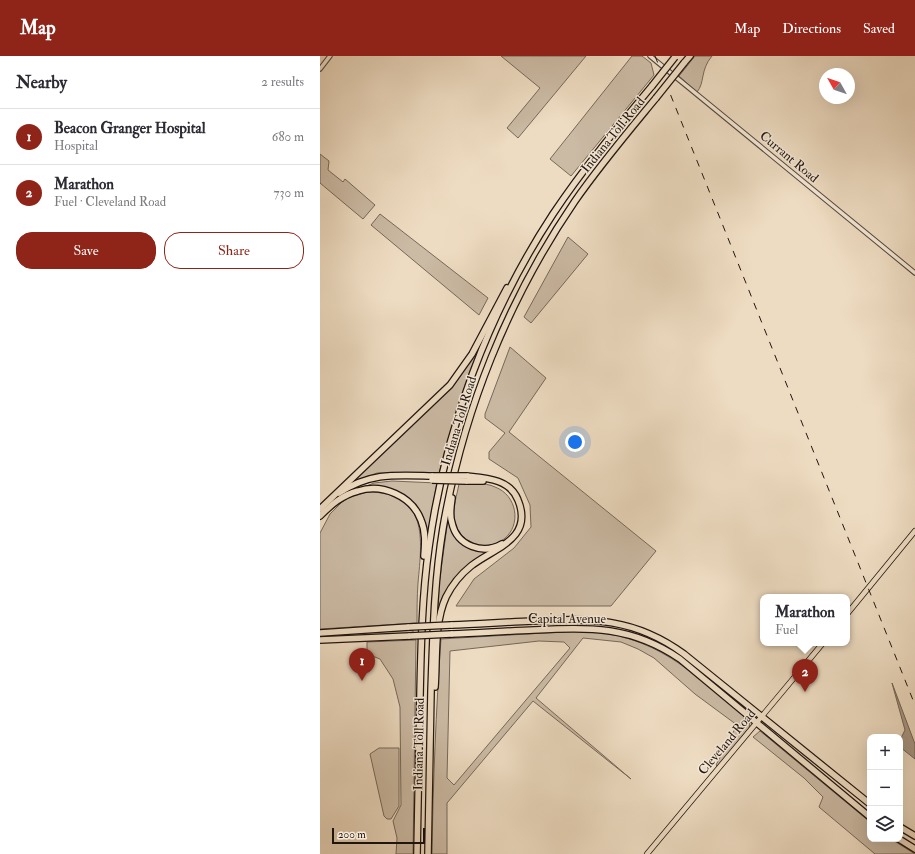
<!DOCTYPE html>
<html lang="en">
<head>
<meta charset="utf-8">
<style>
	:root { --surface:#fff; --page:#f7f7f7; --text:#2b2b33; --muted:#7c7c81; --line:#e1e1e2; --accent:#8f2418 }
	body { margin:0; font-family:"IM FELL Double Pica",serif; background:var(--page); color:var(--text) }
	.controls { position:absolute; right:12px; bottom:12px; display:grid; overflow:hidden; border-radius:8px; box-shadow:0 4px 16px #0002 }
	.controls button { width:36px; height:36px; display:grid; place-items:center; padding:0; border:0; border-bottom:1px solid var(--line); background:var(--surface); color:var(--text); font:20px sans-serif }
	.compass { position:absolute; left:499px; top:12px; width:36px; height:36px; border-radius:50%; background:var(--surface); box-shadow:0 4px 16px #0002; rotate:310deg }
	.scale { position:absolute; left:12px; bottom:10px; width:93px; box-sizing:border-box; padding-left:4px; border:2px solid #211510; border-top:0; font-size:11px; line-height:14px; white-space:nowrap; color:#211510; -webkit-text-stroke:3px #f4e8d7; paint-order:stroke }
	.you { position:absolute; left:255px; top:386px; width:14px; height:14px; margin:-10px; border:3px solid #fff; border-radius:50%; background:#1a73e8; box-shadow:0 0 0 6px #1a73e833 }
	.badge { display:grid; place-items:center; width:26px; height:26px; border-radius:50%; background:var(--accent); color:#fff; font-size:13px; font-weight:700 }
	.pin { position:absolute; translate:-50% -33px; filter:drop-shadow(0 1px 2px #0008) }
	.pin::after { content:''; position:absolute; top:21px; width:14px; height:12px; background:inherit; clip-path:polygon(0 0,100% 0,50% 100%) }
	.popup { position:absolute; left:440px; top:538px; width:90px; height:52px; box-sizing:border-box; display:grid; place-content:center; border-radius:8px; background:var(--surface); filter:drop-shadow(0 1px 3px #0005); font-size:13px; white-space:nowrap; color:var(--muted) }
	.popup b { font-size:15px; color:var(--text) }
	.popup::after { content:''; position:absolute; left:50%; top:100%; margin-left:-8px; border:8px solid transparent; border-top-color:var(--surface) }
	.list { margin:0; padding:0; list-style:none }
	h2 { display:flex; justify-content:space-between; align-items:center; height:52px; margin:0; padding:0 16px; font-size:17px }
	h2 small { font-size:13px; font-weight:400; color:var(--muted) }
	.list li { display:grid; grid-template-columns:26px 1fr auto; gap:12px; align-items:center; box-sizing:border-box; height:56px; padding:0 16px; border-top:1px solid var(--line) }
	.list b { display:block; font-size:15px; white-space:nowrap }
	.list p { margin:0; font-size:13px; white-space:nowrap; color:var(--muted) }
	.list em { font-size:13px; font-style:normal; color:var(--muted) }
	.actions { display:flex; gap:8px; padding:12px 16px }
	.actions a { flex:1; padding:9px 0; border:1px solid var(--accent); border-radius:16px; text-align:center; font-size:14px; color:var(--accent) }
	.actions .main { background:var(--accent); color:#fff }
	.icon { flex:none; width:22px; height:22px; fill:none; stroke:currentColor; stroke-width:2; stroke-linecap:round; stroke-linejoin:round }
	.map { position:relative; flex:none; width:595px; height:798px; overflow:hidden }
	header { display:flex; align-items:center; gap:24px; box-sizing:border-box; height:56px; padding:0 20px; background:var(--accent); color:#fff }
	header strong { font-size:19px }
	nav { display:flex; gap:22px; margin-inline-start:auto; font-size:14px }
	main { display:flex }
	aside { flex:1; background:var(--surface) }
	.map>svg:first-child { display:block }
	.green { fill:#cbbaa4; stroke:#76685a; fill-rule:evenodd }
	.water { fill:#a89885; stroke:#726456 }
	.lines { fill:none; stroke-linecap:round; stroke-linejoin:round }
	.minor-casing { stroke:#54473c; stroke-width:5.5 }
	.major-casing { stroke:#211510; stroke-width:6 }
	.highway-casing { stroke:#211510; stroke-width:8 }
	.minor { stroke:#f4e8d7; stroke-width:3.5 }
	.major { stroke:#eedcc2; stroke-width:4.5 }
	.highway { stroke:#eedcc2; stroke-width:5.5 }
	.rail { stroke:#211510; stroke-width:1; stroke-dasharray:7 7; stroke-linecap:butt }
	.highway-bridge-casing { stroke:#211510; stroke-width:8; stroke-linecap:butt }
	.highway-bridge { stroke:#eedcc2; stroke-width:5.5 }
	.labels { text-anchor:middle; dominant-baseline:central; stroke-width:3; stroke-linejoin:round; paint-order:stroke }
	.street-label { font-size:13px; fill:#211510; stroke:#f4e8d7 }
</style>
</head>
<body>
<header>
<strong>Map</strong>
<nav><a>Map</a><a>Directions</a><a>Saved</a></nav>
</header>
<main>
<aside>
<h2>Nearby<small>2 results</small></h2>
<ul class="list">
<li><span class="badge">1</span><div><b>Beacon Granger Hospital</b><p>Hospital</p></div><em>680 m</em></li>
<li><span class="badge">2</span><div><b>Marathon</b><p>Fuel · Cleveland Road</p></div><em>730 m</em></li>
</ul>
<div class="actions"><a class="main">Save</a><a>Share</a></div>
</aside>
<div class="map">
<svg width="595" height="798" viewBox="0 0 595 798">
	<rect width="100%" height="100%" fill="#eedcc2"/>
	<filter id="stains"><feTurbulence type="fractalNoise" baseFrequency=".005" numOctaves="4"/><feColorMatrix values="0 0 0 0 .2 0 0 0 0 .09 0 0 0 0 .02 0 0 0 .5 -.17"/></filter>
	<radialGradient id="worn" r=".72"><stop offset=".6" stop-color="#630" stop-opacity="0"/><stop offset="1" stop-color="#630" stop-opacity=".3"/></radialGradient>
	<g class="green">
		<polygon points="181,0 266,0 198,82 187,72 220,32"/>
		<polygon points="312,0 322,0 331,7 334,19 251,120 230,103"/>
		<path d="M375,0H392C380,14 385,27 377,36L359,20Z"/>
		<polygon points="0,98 9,105 8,114 23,126 25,123 55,149 43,163 0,127"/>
		<polygon points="60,158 168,242 159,259 51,169"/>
		<polygon points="248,181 268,198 211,267 204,261"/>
		<polygon points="162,284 135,359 119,417 57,417 30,427 118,343"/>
		<polygon points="190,291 226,322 189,376 336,495 291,550 136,550 154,523 194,492 211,471 210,449 198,422 169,403 169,396 185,377 165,362 165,358"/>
		<polygon points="72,425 117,427 107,482 103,466 79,438 44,431 54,427"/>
		<path d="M139,428C150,428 165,426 175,431C197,439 202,469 184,483C164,498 136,486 134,461C133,450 137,439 139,428Z"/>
		<path d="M47,436C109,436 102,483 98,527C97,541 97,554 97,567L0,573V477L10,458L22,446L30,441Z"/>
		<polygon points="128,463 141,486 172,494 137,522 117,567 119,529"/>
		<polygon points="93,574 93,577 0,582 0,579"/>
		<path d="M259,575C336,577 373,617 428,664L430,667L429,672L398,711L396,709L417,669L375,638L334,602L318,593L301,586L263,582L216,642L311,723L213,645L127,747V798H112C113,726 116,655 121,583ZM219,585L244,586L250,592L134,729L127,722L130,595Z"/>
		<polygon points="96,584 93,798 76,798 77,782 73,765 81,749 80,651 73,623 60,603 47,598 47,586"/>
		<polygon points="440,675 550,766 550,783 571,783 595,798 555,798 499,751 503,741 484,722 433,681"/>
		<polygon points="59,692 79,692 79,750 71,763 67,763 64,760 50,698"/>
	</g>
	<polygon class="water" points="572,627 595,688 595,703 580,691 580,684 585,674"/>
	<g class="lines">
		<g class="minor-casing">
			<g id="minor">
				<polyline points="330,0 595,217"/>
				<polyline points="0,13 10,0"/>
			</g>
		</g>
		<g class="major-casing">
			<g id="major">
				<polyline points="527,558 595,475"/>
				<polyline points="327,798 503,587"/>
			</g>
		</g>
		<g class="highway-casing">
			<g id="highway">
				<polyline points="364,7 370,0"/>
				<polyline points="146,425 163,425"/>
				<path d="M19,437C51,416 76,419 113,420"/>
				<path d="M132,442C131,450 129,459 132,467C137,490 163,499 182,488"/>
				<polyline points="0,453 130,329 152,298 187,232"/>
				<path d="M0,460C11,449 22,439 38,435C62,427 92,440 101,464C106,476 105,488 104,500"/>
				<path d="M131,569C159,568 186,566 213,565C272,562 315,562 364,598L550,748"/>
				<polyline points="0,577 89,571"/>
				<path d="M131,578C159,577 186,575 214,574C270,571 312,570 360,603L550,761"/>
				<polyline points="0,584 90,580"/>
				<path d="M115,631C117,602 114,567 126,541C132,529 141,518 151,510C174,492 214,483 198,444C190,423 166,422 147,420"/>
				<polyline points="580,771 595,780"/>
				<polyline points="579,783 595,793"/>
				<path d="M97,798C98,745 99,693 100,640C101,590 102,540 109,491C125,373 168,257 233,158C263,113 297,72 332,30"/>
				<path d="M108,798C109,744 110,689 111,635C113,580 114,526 123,472C143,355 188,243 255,145C280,109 308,76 336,42"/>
			</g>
		</g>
		<use href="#minor" class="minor"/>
		<use href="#major" class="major"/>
		<use href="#highway" class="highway"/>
		<polyline class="rail" points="335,0 595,649"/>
		<g class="highway-bridge-casing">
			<g id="highway-bridge">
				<polyline points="332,30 355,1"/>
				<polyline points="336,42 364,7"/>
				<polyline points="113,420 147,420"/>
				<polyline points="112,424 146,425"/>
				<polyline points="89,571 131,569"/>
				<polyline points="90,580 131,578"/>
			</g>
		</g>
		<use href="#highway-bridge" class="highway-bridge"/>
	</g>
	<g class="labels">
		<g class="street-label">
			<text transform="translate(293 79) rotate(-51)">Indiana Toll Road</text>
			<text transform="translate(469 101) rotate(40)">Currant Road</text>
			<text transform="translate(139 365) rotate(-73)">Indiana Toll Road</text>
			<text x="247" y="563">Capital Avenue</text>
			<text transform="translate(407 686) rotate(-50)">Cleveland Road</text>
			<text transform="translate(99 688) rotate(-89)">Indiana Toll Road</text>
		</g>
	</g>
	<rect width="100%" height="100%" filter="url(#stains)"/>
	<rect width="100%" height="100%" fill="url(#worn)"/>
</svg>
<div class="controls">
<button>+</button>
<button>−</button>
<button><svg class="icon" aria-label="layers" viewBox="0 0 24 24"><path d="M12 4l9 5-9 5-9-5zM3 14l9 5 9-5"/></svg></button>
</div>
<svg class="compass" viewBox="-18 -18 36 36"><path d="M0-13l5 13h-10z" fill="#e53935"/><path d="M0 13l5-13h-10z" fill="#7c7c81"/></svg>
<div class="scale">200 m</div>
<div class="you"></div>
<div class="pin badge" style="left:42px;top:625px">1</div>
<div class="pin badge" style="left:485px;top:636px">2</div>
<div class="popup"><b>Marathon</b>Fuel</div>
</div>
</main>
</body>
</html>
